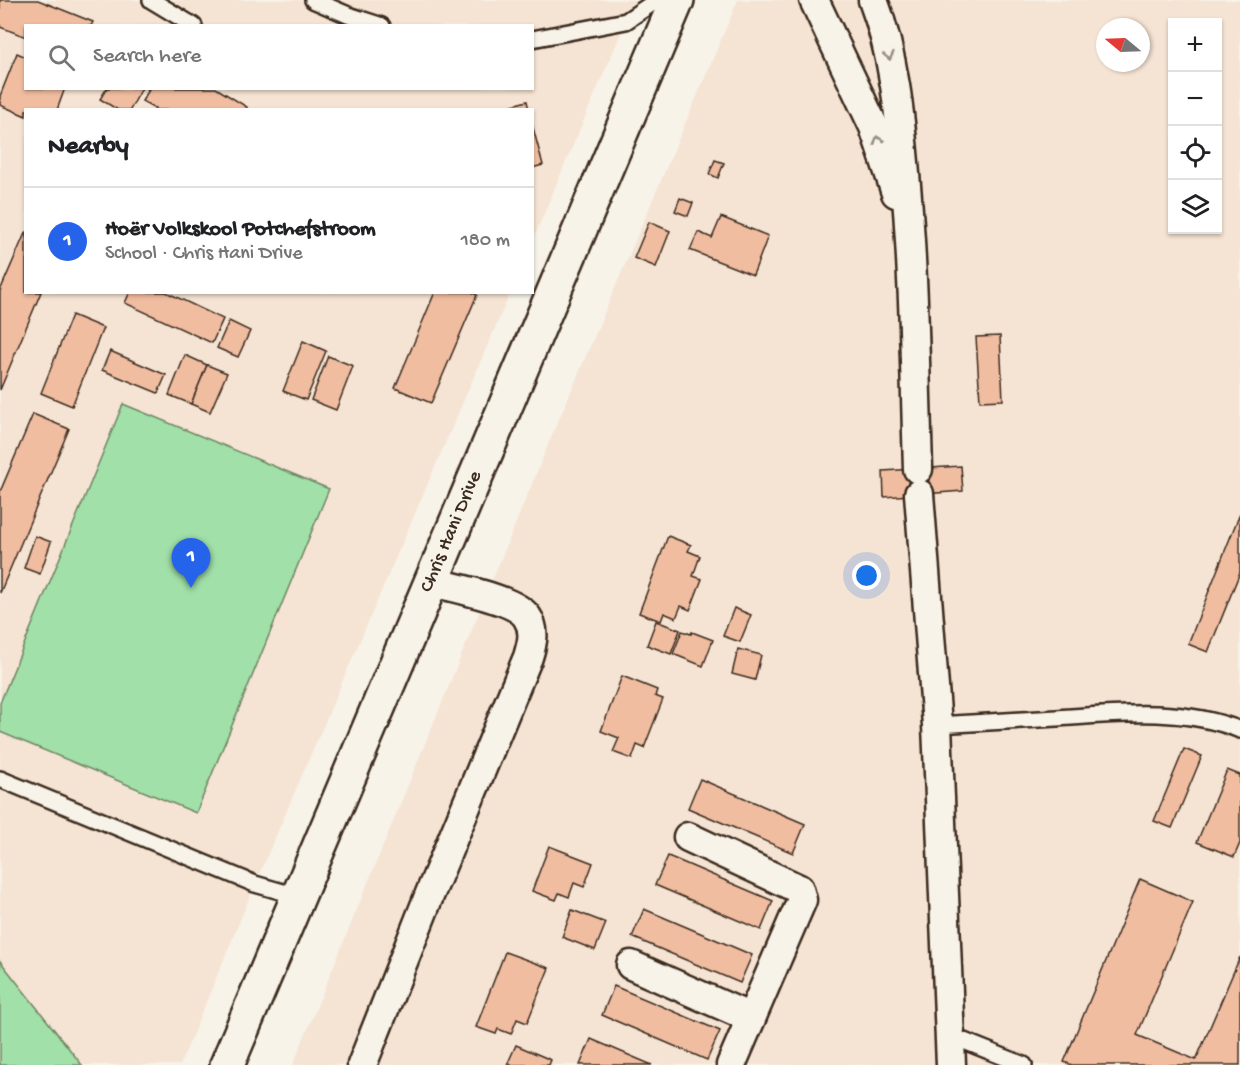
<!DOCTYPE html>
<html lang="en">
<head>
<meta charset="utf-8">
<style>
	:root { --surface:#fff; --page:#f2f2f2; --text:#202124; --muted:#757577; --line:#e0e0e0; --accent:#2563eb }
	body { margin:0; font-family:"Gochi Hand",sans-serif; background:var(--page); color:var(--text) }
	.controls { position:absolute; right:18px; top:18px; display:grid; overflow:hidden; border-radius:0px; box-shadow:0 2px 4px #0004 }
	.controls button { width:54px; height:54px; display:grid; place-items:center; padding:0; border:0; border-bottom:2px solid var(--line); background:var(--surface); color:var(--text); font:30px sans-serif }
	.compass { position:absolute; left:1096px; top:18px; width:54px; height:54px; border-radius:50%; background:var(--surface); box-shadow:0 2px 4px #0004; rotate:289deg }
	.you { position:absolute; left:867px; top:576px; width:21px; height:21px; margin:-15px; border:4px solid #fff; border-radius:50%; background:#1a73e8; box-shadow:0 0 0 9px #1a73e833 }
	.badge { display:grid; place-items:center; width:39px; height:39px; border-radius:50%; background:var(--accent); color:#fff; font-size:20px; font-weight:700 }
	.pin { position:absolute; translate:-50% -50px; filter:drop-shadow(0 2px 3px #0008) }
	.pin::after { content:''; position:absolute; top:32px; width:21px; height:18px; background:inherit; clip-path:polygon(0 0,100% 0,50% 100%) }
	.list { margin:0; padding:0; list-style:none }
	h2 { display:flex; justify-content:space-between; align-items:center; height:78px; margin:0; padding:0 24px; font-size:26px }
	h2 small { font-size:20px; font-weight:400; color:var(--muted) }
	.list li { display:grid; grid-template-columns:39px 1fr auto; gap:18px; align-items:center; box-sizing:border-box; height:108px; padding:0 24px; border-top:2px solid var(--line) }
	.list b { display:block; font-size:22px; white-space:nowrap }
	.list p { margin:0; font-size:20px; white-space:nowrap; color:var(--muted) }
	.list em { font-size:20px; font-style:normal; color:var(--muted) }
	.icon { flex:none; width:33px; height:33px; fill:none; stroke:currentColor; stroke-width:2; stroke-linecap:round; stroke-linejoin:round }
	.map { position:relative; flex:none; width:1240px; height:1065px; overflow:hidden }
	.search { position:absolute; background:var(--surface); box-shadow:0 2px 4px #0004; left:24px; top:24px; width:510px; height:66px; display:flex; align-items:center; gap:15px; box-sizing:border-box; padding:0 21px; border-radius:0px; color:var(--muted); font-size:22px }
	.panel { position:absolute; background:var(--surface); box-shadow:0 2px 4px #0004; left:24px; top:108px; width:510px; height:186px; border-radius:0px }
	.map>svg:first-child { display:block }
	.built { fill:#f5e3d3; fill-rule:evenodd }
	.green { fill:#a1e0a8; stroke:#6e8563; stroke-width:1.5 }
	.building { fill:#f0bda1; stroke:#3b2a1e; stroke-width:1.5 }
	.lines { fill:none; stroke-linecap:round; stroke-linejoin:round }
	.lane-casing { stroke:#3b2a1e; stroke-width:20 }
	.street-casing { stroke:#3b2a1e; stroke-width:33 }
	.secondary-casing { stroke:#3b2a1e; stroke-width:38 }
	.lane { stroke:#f7f3e8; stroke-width:15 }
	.street { stroke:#f7f3e8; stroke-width:28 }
	.secondary { stroke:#f7f3e8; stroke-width:33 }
	.oneway { stroke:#998e83 }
	.labels { text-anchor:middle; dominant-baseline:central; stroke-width:5; stroke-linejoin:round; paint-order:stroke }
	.street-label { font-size:20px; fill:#3b2a1e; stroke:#f7f3e8 }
</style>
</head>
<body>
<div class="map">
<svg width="1240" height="1065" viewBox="0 0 1240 1065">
	<rect width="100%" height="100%" fill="#f7f3e8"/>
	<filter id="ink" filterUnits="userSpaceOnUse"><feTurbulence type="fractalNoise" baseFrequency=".0167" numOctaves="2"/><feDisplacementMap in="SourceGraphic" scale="12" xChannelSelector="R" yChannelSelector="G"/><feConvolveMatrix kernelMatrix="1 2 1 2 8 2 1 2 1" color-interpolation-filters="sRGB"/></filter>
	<g filter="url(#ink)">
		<g class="built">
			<path d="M0,0H635L533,239L532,110H26V292L510,293L255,884L180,1065H0ZM26,26H532V88H26Z"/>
			<path d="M738,0H1240V1065H293L543,457ZM1172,22H1218V230H1172ZM1105,27H1141V63H1105Z"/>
		</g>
		<g class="green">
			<polygon points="123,404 329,489 196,813 0,732 0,703"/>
			<polygon points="0,961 82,1065 0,1065"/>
		</g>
		<g class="building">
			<polygon points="0,0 38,0 93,22 91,26 26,26 26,37 0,27"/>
			<polygon points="17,53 26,57 26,88 65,88 57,110 26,110 26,116 0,105 0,96"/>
			<polygon points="107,88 142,88 130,110 118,110 100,99"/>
			<polygon points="146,88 216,88 247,107 246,110 154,110 155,108 142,101 149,90"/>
			<polygon points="527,101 529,110 495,110"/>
			<polygon points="532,124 543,165 532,168"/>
			<polygon points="715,160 724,163 718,178 709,174"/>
			<polygon points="680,198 693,203 688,216 675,211"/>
			<polygon points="721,217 768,236 753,275 690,250 698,232 712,238"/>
			<polygon points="649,222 670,231 656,267 634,258"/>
			<polygon points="26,231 26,292 41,292 0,390 0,291"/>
			<polygon points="130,292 166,292 223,319 212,343 125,303"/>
			<polygon points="435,292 472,292 477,295 431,403 395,388"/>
			<polygon points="72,315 103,328 72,406 41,393"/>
			<polygon points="229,321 250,331 238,357 217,348"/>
			<polygon points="1000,336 1003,400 980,401 976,337"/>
			<polygon points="303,341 326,351 306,400 283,391"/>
			<polygon points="110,351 166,375 158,393 102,370"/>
			<polygon points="185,355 207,365 191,404 169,395"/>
			<polygon points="328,356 353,366 336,410 311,400"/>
			<polygon points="207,365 227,373 210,412 191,404"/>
			<polygon points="33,414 69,429 0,593 0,492"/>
			<polygon points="961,466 963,491 884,497 883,471"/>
			<polygon points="1240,513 1240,572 1208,652 1188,644"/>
			<polygon points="35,536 51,542 40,574 24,568"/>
			<polygon points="668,536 691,545 688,551 700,556 693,576 702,579 690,610 681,606 676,618 664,613 661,621 639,613"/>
			<polygon points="734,608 751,615 740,642 723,636"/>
			<polygon points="656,621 680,630 671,654 647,645"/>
			<polygon points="682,631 691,634 692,632 713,640 703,666 673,654"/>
			<polygon points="738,649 761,655 755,680 732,674"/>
			<polygon points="622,676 657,690 655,696 663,699 644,748 637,745 632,759 613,752 619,738 601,731"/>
			<polygon points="1184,749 1202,756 1172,828 1154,821"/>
			<polygon points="1227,770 1240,775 1240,843 1234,857 1197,842"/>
			<polygon points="700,779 805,824 793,853 688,808"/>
			<polygon points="549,846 593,863 584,887 574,883 569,897 559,893 556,900 532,891"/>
			<polygon points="668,856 773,901 761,930 655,885"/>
			<polygon points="1140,879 1193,902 1137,1035 1196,1060 1240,957 1240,1065 1072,1065 1064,1062"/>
			<polygon points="644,909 752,955 740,983 632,937"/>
			<polygon points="572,910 606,923 595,950 562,937"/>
			<polygon points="505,952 549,968 527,1023 517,1019 511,1034 498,1029 496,1034 476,1027"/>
			<polygon points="614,986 720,1031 707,1060 602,1015"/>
			<polygon points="591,1039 652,1065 580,1065"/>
			<polygon points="516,1045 551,1060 549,1065 507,1065"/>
		</g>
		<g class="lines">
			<g class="lane-casing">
				<g id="lane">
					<polyline points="151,0 194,26"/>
					<polyline points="313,0 348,15 382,26"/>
					<polyline points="532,39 626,21 657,0"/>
					<path d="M937,725C977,723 1017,720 1057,718C1117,714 1183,707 1240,730"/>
					<polyline points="0,779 255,884 297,896"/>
					<polyline points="949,1035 1024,1065"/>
				</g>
			</g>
			<g class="street-casing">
				<g id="street">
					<polyline points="814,0 874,127 896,193"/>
					<path d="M873,0C894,55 900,115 905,174C914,272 915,370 918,469"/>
					<polyline points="919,494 937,725 951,1065"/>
					<polyline points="688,837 799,889 802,900 731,1065"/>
					<polyline points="631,965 751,1018"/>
					<path d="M362,1065L429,896L528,657C532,644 536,630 527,617C517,600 452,587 431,582"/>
				</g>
			</g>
			<g class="secondary-casing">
				<polyline id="secondary" points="227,1065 677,0"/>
			</g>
			<use href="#lane" class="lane"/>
			<use href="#street" class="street"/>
			<use href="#secondary" class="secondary"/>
		</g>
		<defs><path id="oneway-chevron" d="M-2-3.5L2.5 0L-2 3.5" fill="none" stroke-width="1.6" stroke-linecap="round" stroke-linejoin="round" transform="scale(1.5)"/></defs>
		<g class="oneway">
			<use href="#oneway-chevron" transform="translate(889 56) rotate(78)"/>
			<use href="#oneway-chevron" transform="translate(878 140) rotate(-109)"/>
		</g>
	</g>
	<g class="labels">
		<g class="street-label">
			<text transform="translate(452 532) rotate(-67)">Chris Hani Drive</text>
		</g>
	</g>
</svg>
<div class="controls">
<button>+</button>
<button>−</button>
<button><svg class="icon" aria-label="locate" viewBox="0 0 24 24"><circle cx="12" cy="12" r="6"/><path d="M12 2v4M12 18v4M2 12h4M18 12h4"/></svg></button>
<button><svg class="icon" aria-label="layers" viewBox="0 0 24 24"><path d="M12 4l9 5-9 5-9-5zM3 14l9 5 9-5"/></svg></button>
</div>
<svg class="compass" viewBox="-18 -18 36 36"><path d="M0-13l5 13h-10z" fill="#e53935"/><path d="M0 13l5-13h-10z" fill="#757577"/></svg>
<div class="you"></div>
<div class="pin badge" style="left:191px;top:588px">1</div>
<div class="search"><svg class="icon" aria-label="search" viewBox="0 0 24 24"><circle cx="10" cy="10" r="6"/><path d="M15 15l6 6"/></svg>Search here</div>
<section class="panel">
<h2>Nearby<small></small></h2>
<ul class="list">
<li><span class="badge">1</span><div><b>Hoër Volkskool Potchefstroom</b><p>School · Chris Hani Drive</p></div><em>180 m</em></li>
</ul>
</section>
</div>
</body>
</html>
